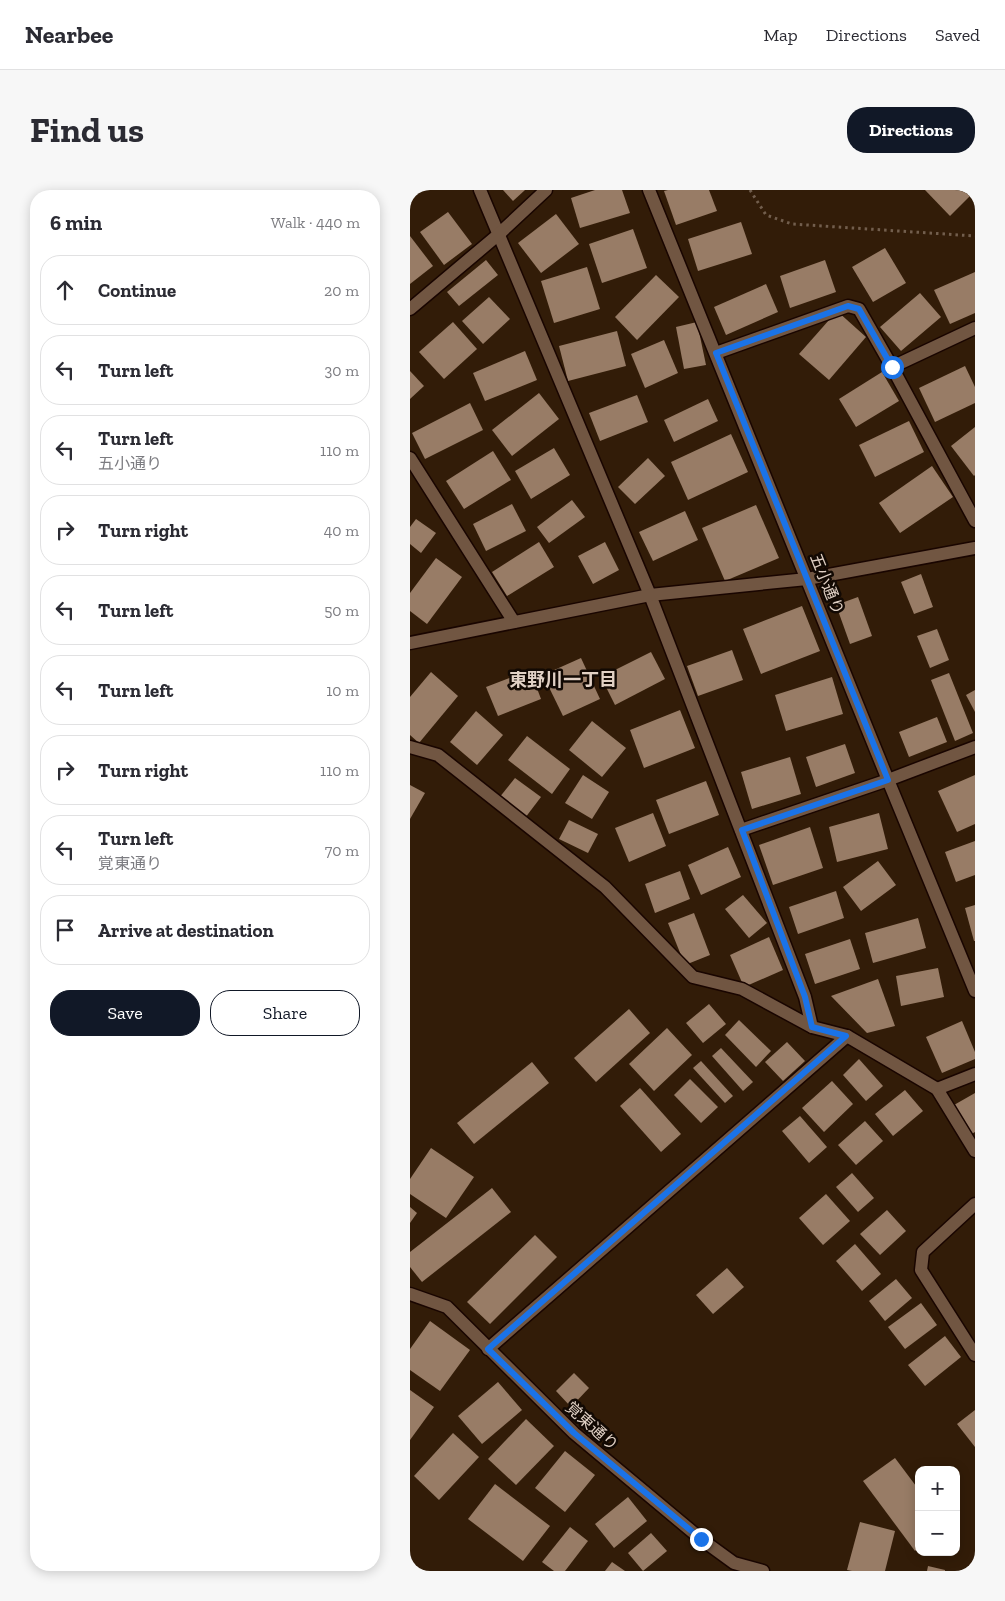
<!DOCTYPE html>
<html lang="en">
<head>
<meta charset="utf-8">
<style>
	:root { --surface:#fff; --page:#f7f7f7; --text:#2b2b33; --muted:#7c7c81; --line:#e1e1e2; --accent:#111827 }
	body { margin:0; font-family:"Zilla Slab","Noto Sans JP",serif; background:var(--page); color:var(--text) }
	.controls { position:absolute; right:15px; bottom:15px; display:grid; overflow:hidden; border-radius:10px; box-shadow:0 2px 12px #0003 }
	.controls button { width:45px; height:45px; display:grid; place-items:center; padding:0; border:0; border-bottom:1px solid var(--line); background:var(--surface); color:var(--text); font:25px sans-serif }
	.stop { position:absolute; width:15px; height:15px; margin:-11px; border:4px solid #1a73e8; border-radius:50%; background:#fff }
	.stop.end { background:#1a73e8; border-color:#fff; box-shadow:0 1px 5px #0008 }
	.list { margin:0; padding:0; list-style:none }
	h2 { display:flex; justify-content:space-between; align-items:center; height:65px; margin:0; padding:0 20px; font-size:21px }
	h2 small { font-size:16px; font-weight:400; color:var(--muted) }
	.list li { display:grid; grid-template-columns:32px 1fr auto; gap:15px; align-items:center; box-sizing:border-box; height:70px; margin:0 10px 10px; padding:0 10px; border:1px solid var(--line); border-radius:20px }
	.list b { display:block; font-size:19px; white-space:nowrap }
	.list p { margin:0; font-size:16px; white-space:nowrap; color:var(--muted) }
	.list em { font-size:16px; font-style:normal; color:var(--muted) }
	.actions { display:flex; gap:10px; padding:15px 20px }
	.actions a { flex:1; padding:11px 0; border:1px solid var(--accent); border-radius:20px; text-align:center; font-size:18px; color:var(--accent) }
	.actions .main { background:var(--accent); color:#fff }
	.icon { flex:none; width:28px; height:28px; fill:none; stroke:currentColor; stroke-width:2; stroke-linecap:round; stroke-linejoin:round }
	.map { position:relative; flex:none; width:565px; height:1381px; overflow:hidden; border-radius:20px }
	header { display:flex; align-items:center; gap:30px; box-sizing:border-box; height:70px; padding:0 25px; background:var(--surface); border-bottom:1px solid var(--line) }
	header strong { font-size:24px }
	nav { display:flex; gap:28px; margin-inline-start:auto; font-size:18px }
	.intro { display:flex; align-items:center; justify-content:space-between; box-sizing:border-box; height:120px; padding:0 30px }
	h1 { margin:0; font-size:35px }
	.button { padding:12px 22px; border-radius:20px; background:var(--accent); color:#fff; font-size:18px; font-weight:700 }
	main { display:flex; gap:30px; padding:0 30px }
	aside { flex:1; background:var(--surface); border-radius:20px; box-shadow:0 2px 12px #0003 }
	.map>svg:first-child { display:block }
	.building { fill:#987c66 }
	.lines { fill:none; stroke-linecap:round; stroke-linejoin:round }
	.minor-casing { stroke:#190500; stroke-width:15 }
	.path { stroke:#725e4d; stroke-width:3; stroke-dasharray:2.5 4; stroke-linecap:butt }
	.minor { stroke:#715642; stroke-width:12 }
	.route { stroke:#1a73e8; stroke-width:6 }
	.labels { text-anchor:middle; dominant-baseline:central; stroke-width:5; stroke-linejoin:round; paint-order:stroke }
	.street-label { font-size:16px; fill:#e1d1c5; stroke:#120903 }
	.neighbourhood-label { font-size:18px; font-weight:bold; fill:#e1d1c5; stroke:#120903 }
</style>
</head>
<body>
<header>
<strong>Nearbee</strong>
<nav><a>Map</a><a>Directions</a><a>Saved</a></nav>
</header>
<div class="intro"><h1>Find us</h1><a class="button">Directions</a></div>
<main>
<aside>
<h2>6 min<small>Walk · 440 m</small></h2>
<ul class="list">
<li><svg class="icon" aria-label="ahead" viewBox="0 0 24 24"><path d="M12 20V5M6 11l6-6 6 6"/></svg><div><b>Continue</b></div><em>20 m</em></li>
<li><svg class="icon" aria-label="left" viewBox="0 0 24 24"><path d="M17 20v-9H6M10 6l-5 5 5 5"/></svg><div><b>Turn left</b></div><em>30 m</em></li>
<li><svg class="icon" aria-label="left" viewBox="0 0 24 24"><path d="M17 20v-9H6M10 6l-5 5 5 5"/></svg><div><b>Turn left</b><p>五小通り</p></div><em>110 m</em></li>
<li><svg class="icon" aria-label="right" viewBox="0 0 24 24"><path d="M7 20v-9h11M14 6l5 5-5 5"/></svg><div><b>Turn right</b></div><em>40 m</em></li>
<li><svg class="icon" aria-label="left" viewBox="0 0 24 24"><path d="M17 20v-9H6M10 6l-5 5 5 5"/></svg><div><b>Turn left</b></div><em>50 m</em></li>
<li><svg class="icon" aria-label="left" viewBox="0 0 24 24"><path d="M17 20v-9H6M10 6l-5 5 5 5"/></svg><div><b>Turn left</b></div><em>10 m</em></li>
<li><svg class="icon" aria-label="right" viewBox="0 0 24 24"><path d="M7 20v-9h11M14 6l5 5-5 5"/></svg><div><b>Turn right</b></div><em>110 m</em></li>
<li><svg class="icon" aria-label="left" viewBox="0 0 24 24"><path d="M17 20v-9H6M10 6l-5 5 5 5"/></svg><div><b>Turn left</b><p>覚東通り</p></div><em>70 m</em></li>
<li><svg class="icon" aria-label="arrive" viewBox="0 0 24 24"><path d="M6 21V4h12l-3 4 3 4H6"/></svg><div><b>Arrive at destination</b></div></li>
</ul>
<div class="actions"><a class="main">Save</a><a>Share</a></div>
</aside>
<div class="map">
<svg width="565" height="1381" viewBox="0 0 565 1381">
	<rect width="100%" height="100%" fill="#321c08"/>
	<g class="building">
		<polygon points="93,0 115,0 103,11"/>
		<polygon points="185,0 212,0 220,23 170,38 161,8"/>
		<polygon points="258,0 299,0 307,21 266,35 254,1"/>
		<polygon points="515,0 565,0 565,1 540,26"/>
		<polygon points="38,22 62,54 34,75 10,42"/>
		<polygon points="146,24 169,54 131,83 108,53"/>
		<polygon points="331,32 342,64 288,81 278,49"/>
		<polygon points="223,39 237,78 192,93 179,54"/>
		<polygon points="0,46 23,76 0,94"/>
		<polygon points="475,58 496,93 463,112 442,77"/>
		<polygon points="76,70 88,85 49,116 37,102"/>
		<polygon points="415,70 426,102 380,118 370,86"/>
		<polygon points="177,77 190,119 144,133 131,91"/>
		<polygon points="565,82 565,123 540,134 524,100"/>
		<polygon points="246,85 269,107 227,150 205,127"/>
		<polygon points="356,94 368,122 316,145 304,117"/>
		<polygon points="510,103 531,127 491,161 470,137"/>
		<polygon points="79,107 100,129 73,154 52,131"/>
		<polygon points="427,121 456,147 419,190 389,164"/>
		<polygon points="43,132 67,159 34,189 9,162"/>
		<polygon points="287,132 296,175 274,179 266,137"/>
		<polygon points="207,141 216,176 158,191 149,156"/>
		<polygon points="254,150 268,183 235,198 221,164"/>
		<polygon points="115,161 127,190 75,211 63,183"/>
		<polygon points="555,176 565,197 565,213 525,232 509,198"/>
		<polygon points="0,181 14,196 0,209"/>
		<polygon points="472,182 489,211 446,237 429,209"/>
		<polygon points="129,203 149,229 102,266 82,240"/>
		<polygon points="227,205 238,232 190,251 179,223"/>
		<polygon points="298,209 308,231 264,252 254,230"/>
		<polygon points="60,213 73,240 15,269 2,243"/>
		<polygon points="499,231 514,262 465,287 449,255"/>
		<polygon points="565,237 565,285 564,286 541,256"/>
		<polygon points="321,244 338,282 278,310 261,272"/>
		<polygon points="144,258 160,285 121,309 105,281"/>
		<polygon points="83,261 101,290 54,319 36,291"/>
		<polygon points="238,268 255,286 225,314 208,297"/>
		<polygon points="522,276 543,307 490,343 469,313"/>
		<polygon points="162,310 175,327 139,353 127,337"/>
		<polygon points="102,314 116,341 76,361 63,334"/>
		<polygon points="346,315 369,368 315,391 292,338"/>
		<polygon points="275,321 288,350 243,371 229,342"/>
		<polygon points="6,329 26,343 11,363 0,354 0,337"/>
		<polygon points="129,352 144,377 97,406 82,382"/>
		<polygon points="195,352 209,380 183,394 168,366"/>
		<polygon points="26,368 52,387 17,434 0,421 0,403"/>
		<polygon points="511,384 523,417 504,424 491,392"/>
		<polygon points="448,407 462,446 440,454 426,415"/>
		<polygon points="392,416 410,461 351,484 333,439"/>
		<polygon points="527,439 539,470 520,478 507,446"/>
		<polygon points="322,460 333,490 288,506 277,476"/>
		<polygon points="241,462 255,489 205,515 191,487"/>
		<polygon points="171,468 190,509 153,526 133,485"/>
		<polygon points="120,480 131,509 88,526 76,497"/>
		<polygon points="21,482 48,506 9,553 0,545 0,507"/>
		<polygon points="539,483 563,543 545,551 521,490"/>
		<polygon points="422,487 433,524 376,541 365,505"/>
		<polygon points="565,500 565,522 556,505"/>
		<polygon points="270,520 285,558 234,578 220,540"/>
		<polygon points="66,521 93,545 67,575 40,552"/>
		<polygon points="527,527 537,552 499,567 489,542"/>
		<polygon points="182,531 216,558 192,587 159,560"/>
		<polygon points="117,546 160,579 142,604 98,570"/>
		<polygon points="435,554 445,583 406,597 396,567"/>
		<polygon points="380,567 391,604 342,619 331,582"/>
		<polygon points="173,585 199,602 182,629 155,613"/>
		<polygon points="565,585 565,634 547,642 528,601"/>
		<polygon points="105,588 131,607 115,628 89,608"/>
		<polygon points="296,591 309,625 259,644 246,610"/>
		<polygon points="0,595 15,603 0,629"/>
		<polygon points="243,623 256,656 219,672 205,638"/>
		<polygon points="469,623 478,659 427,672 419,637"/>
		<polygon points="159,630 188,644 178,663 149,649"/>
		<polygon points="400,637 413,678 363,695 349,655"/>
		<polygon points="565,651 565,685 546,692 535,662"/>
		<polygon points="318,657 331,687 291,705 278,675"/>
		<polygon points="468,671 486,695 451,721 433,697"/>
		<polygon points="270,681 280,709 245,723 235,694"/>
		<polygon points="426,701 434,728 388,744 379,717"/>
		<polygon points="333,705 357,733 339,748 315,719"/>
		<polygon points="565,715 565,751 564,751 555,718"/>
		<polygon points="284,723 300,765 275,775 258,733"/>
		<polygon points="508,728 516,758 463,773 455,743"/>
		<polygon points="359,747 373,780 334,797 320,765"/>
		<polygon points="440,749 450,779 405,794 395,764"/>
		<polygon points="528,778 534,807 491,816 486,786"/>
		<polygon points="468,789 485,836 457,843 421,806"/>
		<polygon points="299,814 316,834 293,853 276,833"/>
		<polygon points="219,819 240,843 186,892 164,868"/>
		<polygon points="329,830 361,861 346,877 315,845"/>
		<polygon points="552,831 565,862 565,869 532,883 516,847"/>
		<polygon points="257,838 282,865 244,901 219,874"/>
		<polygon points="377,852 395,871 373,891 355,872"/>
		<polygon points="311,858 343,892 333,901 302,866"/>
		<polygon points="449,869 473,896 456,911 433,885"/>
		<polygon points="291,871 323,906 315,913 283,878"/>
		<polygon points="122,872 139,893 64,954 47,933"/>
		<polygon points="280,889 308,917 291,933 264,905"/>
		<polygon points="422,891 443,914 414,942 392,918"/>
		<polygon points="230,898 271,944 251,962 210,916"/>
		<polygon points="495,900 513,921 483,946 465,924"/>
		<polygon points="565,903 565,942 560,945 544,915"/>
		<polygon points="390,926 417,957 399,973 372,941"/>
		<polygon points="455,931 473,951 446,975 428,955"/>
		<polygon points="21,958 64,987 36,1028 0,1004 0,989"/>
		<polygon points="442,983 464,1008 448,1022 426,997"/>
		<polygon points="82,998 101,1022 12,1092 0,1077 0,1062"/>
		<polygon points="416,1004 440,1031 413,1055 389,1028"/>
		<polygon points="0,1017 7,1023 0,1033"/>
		<polygon points="477,1020 496,1041 470,1065 450,1044"/>
		<polygon points="125,1045 147,1067 80,1134 57,1112"/>
		<polygon points="445,1054 471,1084 452,1101 426,1071"/>
		<polygon points="317,1078 334,1097 303,1124 286,1105"/>
		<polygon points="486,1089 502,1108 475,1131 459,1111"/>
		<polygon points="511,1113 527,1135 495,1159 478,1137"/>
		<polygon points="20,1131 60,1160 30,1201 0,1180 0,1159"/>
		<polygon points="535,1146 551,1167 515,1196 498,1175"/>
		<polygon points="164,1183 179,1198 161,1217 146,1201"/>
		<polygon points="88,1192 112,1220 72,1254 48,1226"/>
		<polygon points="0,1200 24,1217 0,1250"/>
		<polygon points="565,1220 565,1257 547,1234"/>
		<polygon points="116,1229 144,1256 106,1295 78,1269"/>
		<polygon points="43,1243 69,1267 29,1310 4,1286"/>
		<polygon points="155,1261 185,1285 155,1322 125,1298"/>
		<polygon points="485,1268 509,1300 509,1357 505,1361 453,1291"/>
		<polygon points="85,1294 140,1336 113,1371 58,1329"/>
		<polygon points="218,1307 237,1331 204,1358 185,1334"/>
		<polygon points="450,1332 485,1341 475,1381 442,1381 437,1380"/>
		<polygon points="160,1337 178,1351 155,1381 144,1381 132,1372"/>
		<polygon points="241,1343 257,1361 233,1381 218,1363"/>
		<polygon points="202,1372 215,1381 195,1381"/>
		<polygon points="518,1376 535,1380 535,1381 517,1381"/>
	</g>
	<g class="lines">
		<g class="minor-casing">
			<g id="minor">
				<polyline points="70,0 240,405 395,807 402,837"/>
				<polyline points="239,0 478,590 565,801"/>
				<polyline points="0,119 89,44 136,0"/>
				<polyline points="306,163 438,116 449,119 482,177 565,331"/>
				<polyline points="482,177 565,138"/>
				<polyline points="0,268 104,432"/>
				<polyline points="0,453 240,405 397,389 565,358"/>
				<polyline points="0,557 28,565 195,697 283,787 332,799 402,837 437,846 527,899 565,961"/>
				<polyline points="331,640 478,590 565,557"/>
				<polyline points="527,899 565,884"/>
				<polyline points="565,1014 513,1062 511,1080 565,1165"/>
				<polyline points="0,1104 37,1117 164,1243 291,1349 324,1373 353,1381"/>
				<polyline points="78,1159 437,846"/>
			</g>
		</g>
		<polyline class="path" points="340,0 356,25 382,34 565,46"/>
		<use href="#minor" class="minor"/>
	</g>
	<g class="lines">
		<polyline class="route" points="291,1349 164,1243 78,1159 436,846 402,837 395,807 332,640 478,590 306,163 438,116 449,119 482,177"/>
	</g>
	<g class="labels">
		<g class="street-label">
			<text transform="translate(417 394) rotate(68)">五小通り</text>
			<text transform="translate(182 1236) rotate(42)">覚東通り</text>
		</g>
		<g class="neighbourhood-label">
			<text x="153" y="490">東野川一丁目</text>
		</g>
	</g>
</svg>
<div class="controls">
<button>+</button>
<button>−</button>
</div>
<div class="stop" style="left:482px;top:177px"></div>
<div class="stop end" style="left:291px;top:1349px"></div>
</div>
</main>
</body>
</html>
